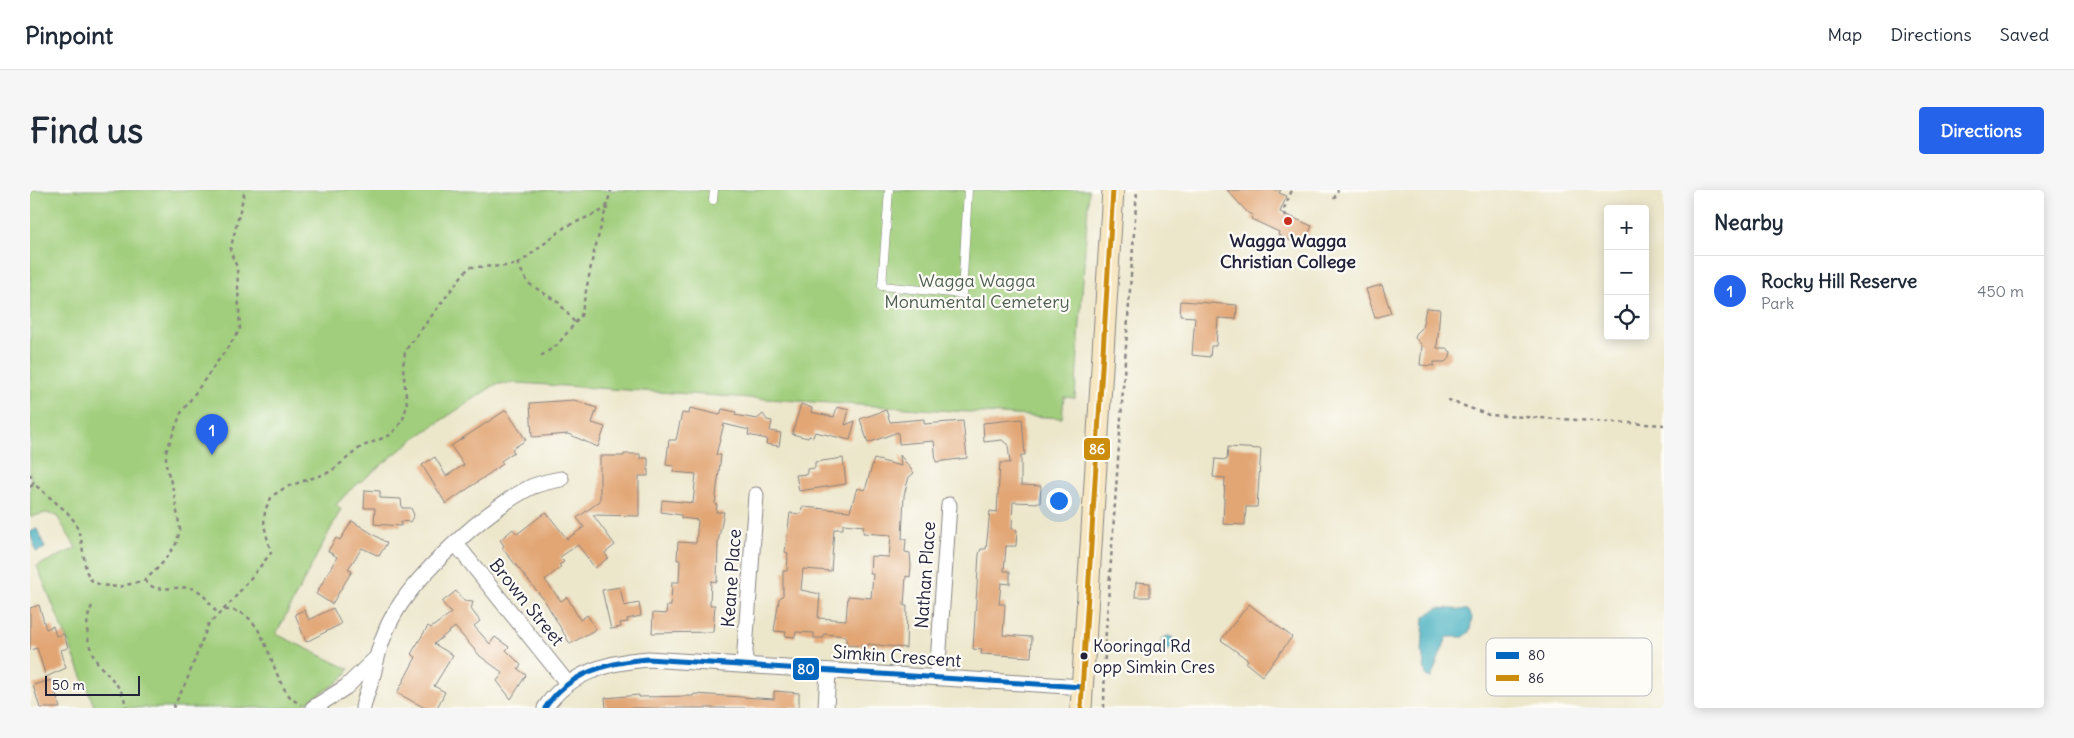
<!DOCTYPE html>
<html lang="en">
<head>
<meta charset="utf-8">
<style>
	:root { --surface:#fff; --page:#f6f6f7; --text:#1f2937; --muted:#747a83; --line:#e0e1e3; --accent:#2563eb }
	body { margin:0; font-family:Delius,sans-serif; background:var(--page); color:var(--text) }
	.controls { position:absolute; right:15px; top:15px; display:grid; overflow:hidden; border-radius:5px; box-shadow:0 2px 12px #0003 }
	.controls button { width:45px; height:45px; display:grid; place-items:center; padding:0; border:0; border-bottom:1px solid var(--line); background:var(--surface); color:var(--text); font:25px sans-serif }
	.scale { position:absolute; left:15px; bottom:12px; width:95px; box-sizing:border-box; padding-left:5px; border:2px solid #22223b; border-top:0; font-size:14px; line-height:18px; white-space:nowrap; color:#22223b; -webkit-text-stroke:4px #fdfcf7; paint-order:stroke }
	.you { position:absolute; left:1028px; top:310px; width:18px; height:18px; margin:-12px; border:4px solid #fff; border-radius:50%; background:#1a73e8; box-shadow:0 0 0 8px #1a73e833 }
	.badge { display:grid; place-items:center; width:32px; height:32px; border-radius:50%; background:var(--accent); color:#fff; font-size:16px; font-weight:700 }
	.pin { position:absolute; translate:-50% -41px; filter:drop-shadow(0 1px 2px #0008) }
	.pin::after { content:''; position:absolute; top:26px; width:18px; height:15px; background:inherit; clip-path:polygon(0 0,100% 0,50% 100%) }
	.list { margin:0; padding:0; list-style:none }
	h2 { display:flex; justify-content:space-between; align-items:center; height:65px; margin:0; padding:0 20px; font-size:21px }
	h2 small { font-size:16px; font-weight:400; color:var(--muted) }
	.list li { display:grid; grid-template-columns:32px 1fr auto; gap:15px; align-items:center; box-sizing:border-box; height:70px; padding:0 20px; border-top:1px solid var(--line) }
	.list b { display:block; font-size:19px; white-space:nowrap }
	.list p { margin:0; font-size:16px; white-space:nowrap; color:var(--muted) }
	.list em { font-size:16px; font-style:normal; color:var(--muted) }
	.icon { flex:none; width:28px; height:28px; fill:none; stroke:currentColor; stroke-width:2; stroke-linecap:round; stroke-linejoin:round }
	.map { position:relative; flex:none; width:1634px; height:518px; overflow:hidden; border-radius:5px }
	header { display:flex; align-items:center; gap:30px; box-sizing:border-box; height:70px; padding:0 25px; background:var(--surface); border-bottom:1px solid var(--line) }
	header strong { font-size:24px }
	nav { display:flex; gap:28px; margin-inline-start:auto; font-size:18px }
	.intro { display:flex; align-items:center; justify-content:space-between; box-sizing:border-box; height:120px; padding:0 30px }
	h1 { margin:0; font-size:35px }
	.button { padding:12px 22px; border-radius:5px; background:var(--accent); color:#fff; font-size:18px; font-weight:700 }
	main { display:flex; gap:30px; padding:0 30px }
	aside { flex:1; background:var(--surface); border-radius:5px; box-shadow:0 2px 12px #0003 }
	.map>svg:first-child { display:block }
	.green { fill:#a0ce7b; stroke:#61785b }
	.water { fill:#42afbf; stroke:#32687d }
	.building { fill:#e2a675; fill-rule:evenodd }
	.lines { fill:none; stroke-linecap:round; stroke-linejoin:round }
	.service-casing { stroke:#878482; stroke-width:9 }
	.minor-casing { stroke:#878482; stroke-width:17 }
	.secondary-casing { stroke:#878482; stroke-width:23 }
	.path { stroke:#878482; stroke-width:2.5; stroke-dasharray:4 4; stroke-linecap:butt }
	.service { stroke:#fff; stroke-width:8 }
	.minor { stroke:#fff; stroke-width:15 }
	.secondary { stroke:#f7e8c3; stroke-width:21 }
	.bus-1-casing { stroke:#fdfcf7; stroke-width:9 }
	.bus-2-casing { stroke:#fdfcf7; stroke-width:9 }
	.bus-1 { stroke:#0065bd; stroke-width:5 }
	.bus-2 { stroke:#cc8c0c; stroke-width:5 }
	.poi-dot { fill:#c8321e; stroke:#fdfcf7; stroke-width:2 }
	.bus-dot { fill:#22223b; stroke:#fdfcf7; stroke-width:2 }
	.labels { text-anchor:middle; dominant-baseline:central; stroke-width:4.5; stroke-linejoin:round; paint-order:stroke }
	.bus-label { font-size:17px; fill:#22223b; stroke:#fdfcf7; text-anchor:start }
	.poi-label { font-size:18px; font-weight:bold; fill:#22223b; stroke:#fdfcf7 }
	.park-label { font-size:18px; fill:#4e5e51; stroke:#fdfcf7 }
	.street-label { font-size:18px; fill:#22223b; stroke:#fdfcf7 }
	.key { fill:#fdfcf7; stroke:#bbbbbf; stroke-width:1 }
	.key-label { font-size:14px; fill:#22223b }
	.line-badge { stroke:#fdfcf7; stroke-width:2 }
	.badge-label { font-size:14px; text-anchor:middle; font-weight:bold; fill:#fff }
</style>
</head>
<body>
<header>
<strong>Pinpoint</strong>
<nav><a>Map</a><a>Directions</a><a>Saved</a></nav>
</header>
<div class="intro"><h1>Find us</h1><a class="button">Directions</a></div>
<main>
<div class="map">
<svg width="1634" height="518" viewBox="0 0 1634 518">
	<rect width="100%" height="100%" fill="#fdfcf7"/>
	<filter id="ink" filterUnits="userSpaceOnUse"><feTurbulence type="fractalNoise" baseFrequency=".02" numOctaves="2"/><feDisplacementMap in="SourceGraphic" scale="10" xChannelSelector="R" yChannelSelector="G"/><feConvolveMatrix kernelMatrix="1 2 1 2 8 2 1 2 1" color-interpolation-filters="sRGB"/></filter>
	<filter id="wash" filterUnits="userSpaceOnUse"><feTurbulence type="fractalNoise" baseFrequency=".0096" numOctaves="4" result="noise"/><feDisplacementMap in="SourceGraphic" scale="20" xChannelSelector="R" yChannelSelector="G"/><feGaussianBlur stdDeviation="1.12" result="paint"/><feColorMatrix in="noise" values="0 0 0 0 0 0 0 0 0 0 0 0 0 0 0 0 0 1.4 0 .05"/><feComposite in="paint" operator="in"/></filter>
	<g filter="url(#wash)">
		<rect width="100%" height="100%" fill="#ece6ca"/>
		<path class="green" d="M0,0H1059L1045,208L1034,207L1032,228L488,193L466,194L385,248L319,301L306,315L311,319L246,444L319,479C310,497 284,503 271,518H65L7,376L46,358L27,326L16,323L0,327Z"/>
		<g class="water">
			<polygon points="7,339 15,358 6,362 0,342"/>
			<polygon points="1408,418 1437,420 1442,427 1440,441 1434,447 1417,447 1401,488 1396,486 1392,463 1394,427"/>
			<circle cx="1138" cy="453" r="7"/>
		</g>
		<g id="blocks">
			<g class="building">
				<polygon points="1197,0 1251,0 1249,3 1257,6 1250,22 1282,36 1273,56 1248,45 1249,42 1221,29 1223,25 1218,23"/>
				<polygon points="1352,95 1361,123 1345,128 1336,99"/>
				<polygon points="1151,111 1207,115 1206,129 1188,128 1186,156 1181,156 1180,167 1162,165 1165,127 1150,126"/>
				<polygon points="1396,118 1410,119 1407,158 1416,158 1421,162 1420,168 1415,172 1404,172 1404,176 1390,175 1392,155 1385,148 1386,144 1392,138"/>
				<polygon points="544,210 567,218 562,233 575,237 568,257 538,244 502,247 500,213"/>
				<polygon points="771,214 782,218 781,222 804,227 807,217 819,220 815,235 825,231 820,250 785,242 783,247 779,246 778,248 762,244"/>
				<polygon points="660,218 690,225 692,219 706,222 705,225 727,229 733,224 737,230 742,231 740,241 751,243 749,256 736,254 737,249 718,245 719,240 694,234 686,265 691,265 685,314 687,315 686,322 694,322 688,352 687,392 681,391 680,415 685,415 683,442 622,443 623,423 636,424 637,416 641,416 642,392 649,392 650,370 647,370 648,352 666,353 668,330 651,328 651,325 631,322 632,310 663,313 666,284 643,282 644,276 636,275 639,250 646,250 652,223 659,224"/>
				<polygon points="476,220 496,250 482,259 484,262 471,271 473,274 416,314 392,275 405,267 416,286 434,275 421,256"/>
				<polygon points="856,220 860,232 894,229 894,234 933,231 937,268 906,272 904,251 869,254 868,242 838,253 830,229"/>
				<polygon points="992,229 995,265 991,265 991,295 1011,296 1010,313 983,312 982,339 987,340 986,356 976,356 974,381 980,381 980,394 971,393 969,414 975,414 973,445 1002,447 1001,467 951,464 952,460 943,459 949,364 951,359 956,359 960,321 967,322 970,273 980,273 978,255 972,250 954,252 953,233"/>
				<polygon points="1198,257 1231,259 1227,317 1216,317 1215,335 1193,334 1195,288 1183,287 1185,269 1197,270"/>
				<polygon points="594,264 610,264 610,268 618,268 618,286 609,286 609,326 563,325 585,355 575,363 578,368 565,378 548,355 530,367 534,372 529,375 531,377 515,390 531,411 537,407 550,430 557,425 566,439 540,454 515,411 472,358 474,356 470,350 483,339 487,344 516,322 537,349 554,337 547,328 570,311 570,266 594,266"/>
				<path d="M870,265L884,283L879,287L874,305L872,349H876L875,362L880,363L881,376L880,387L876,386L874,416H877L876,458L838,454V456L816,455V446L794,444V448H784V443L766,442L765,447L755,446L756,442L744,441L749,409L753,405V381H757L758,363L755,362L760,323L771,324L772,317L820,321L827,298L835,300L844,269L871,276ZM813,334L834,336L833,343L861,345L859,367L841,366L840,384H843L841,408L818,406L816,430L788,428L790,404L771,400L773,379L801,381L804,339H813Z"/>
				<polygon points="813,268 816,294 769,301 766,285 777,284 777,279 785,278 785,272"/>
				<polygon points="335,300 350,301 350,308 371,309 372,318 381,318 384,325 380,332 371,331 371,336 344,334 345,318 334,318"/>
				<polygon points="322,331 357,353 349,366 332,358 318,379 322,381 302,414 286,404 307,367 298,361 306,348 310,350"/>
				<polygon points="1106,392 1120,393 1120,407 1105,407"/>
				<polygon points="590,397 594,416 609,413 611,426 597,429 598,432 590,433 591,437 581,439 572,400"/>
				<polygon points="426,401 434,411 443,412 441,419 450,431 444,436 460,454 465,447 479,457 476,460 491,475 488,479 496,485 481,509 467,491 473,483 450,466 425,437 404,454 423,465 404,496 415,502 407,518 395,518 367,503 386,467 381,464 398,436 401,438 421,423 412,412"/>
				<polygon points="1219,414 1262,447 1232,486 1216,473 1218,470 1191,450"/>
				<polygon points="9,415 16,439 23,436 26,446 34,444 38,458 31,460 36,478 16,487 7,458 0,460 0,418"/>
				<polygon points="303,418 311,434 276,452 265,424 274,420 279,430"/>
				<polygon points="22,490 30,518 10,518 3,495"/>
				<polygon points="744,501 769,503 769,518 576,518 575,508 609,505 609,507 663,506 664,504 744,509"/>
			</g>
		</g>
	</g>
	<g filter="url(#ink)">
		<use href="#blocks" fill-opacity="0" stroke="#878482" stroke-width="1"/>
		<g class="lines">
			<g class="service-casing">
				<g id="service">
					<polyline points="859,0 852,96 932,104 938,0"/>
					<polyline points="683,10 684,0"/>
				</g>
			</g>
			<g class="minor-casing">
				<g id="minor">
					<polyline points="426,354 538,494"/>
					<polyline points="714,475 726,305"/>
					<polyline points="907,487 919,315"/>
					<polyline points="283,518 316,497 344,470"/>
					<path d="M333,518C335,506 340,496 343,485C347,465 352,446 362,428C385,385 455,321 499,298C509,293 520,291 531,289"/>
					<path d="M515,518C538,483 578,472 618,469L1052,497"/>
					<polyline points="796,518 798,481"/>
				</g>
			</g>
			<g class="secondary-casing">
				<polyline id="secondary" points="1051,518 1083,0"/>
			</g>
			<g class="path">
				<polyline points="1304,9 1308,0"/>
				<polyline points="1256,27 1254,19 1262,0"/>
				<polyline points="487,73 498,93 529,113 545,133"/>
				<polyline points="511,166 527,155 551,126 563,66 581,0"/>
				<polyline points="1418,210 1459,225 1634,235"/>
				<polyline points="0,284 4,294"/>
				<polyline points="0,297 4,294 37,322 45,332 51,349 56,381 61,390 70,395 89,397 115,390 130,376 146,354 150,340 144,303 136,275 136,262 151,223 210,140 207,77 200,61 215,0"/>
				<path d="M115,390C125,407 151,392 167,400C175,405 182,417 188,424"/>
				<path d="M62,416C53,433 57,460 70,476C81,489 94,498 96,518"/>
				<path d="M195,420C243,417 238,504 271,514"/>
				<polyline points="143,518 157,490 178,435 202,411 241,363 234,335 235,320 242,306 256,297 300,282 331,257 360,245 367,238 373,229 377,215 373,178 375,161 434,83 440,77 480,76 491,72 535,37 578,18"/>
				<polyline points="1074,518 1075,455 1107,0"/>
			</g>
			<use href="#service" class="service"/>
			<use href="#minor" class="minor"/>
			<use href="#secondary" class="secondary"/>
			<g class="bus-1-casing">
				<path id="bus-1" d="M515,518C538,483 578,472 618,469L1052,497"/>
			</g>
			<g class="bus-2-casing">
				<polyline id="bus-2" points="1051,518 1083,0"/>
			</g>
			<use href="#bus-1" class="bus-1"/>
			<use href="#bus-2" class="bus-2"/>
		</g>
	</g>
	<circle class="poi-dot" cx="1258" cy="31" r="5"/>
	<circle class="bus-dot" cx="1054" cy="466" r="4.5"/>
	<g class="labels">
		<g class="bus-label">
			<text x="1063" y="456">Kooringal Rd<tspan x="1063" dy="21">opp Simkin Cres</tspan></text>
		</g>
		<g class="poi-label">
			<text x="1258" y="50">Wagga Wagga<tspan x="1258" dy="21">Christian College</tspan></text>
		</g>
		<g class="park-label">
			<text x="947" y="90">Wagga Wagga<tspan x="947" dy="21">Monumental Cemetery</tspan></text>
		</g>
		<g class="street-label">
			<text transform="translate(895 385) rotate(-86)">Nathan Place</text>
			<text transform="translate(701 388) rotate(-86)">Keane Place</text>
			<text transform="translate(497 412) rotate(51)">Brown Street</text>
			<text transform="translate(867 466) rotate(4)">Simkin Crescent</text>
		</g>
	</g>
	<rect x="1456" y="448" width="166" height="58" rx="8" class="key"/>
	<rect x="1466" y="462" width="23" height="7" fill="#0065bd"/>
	<rect x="1466" y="485" width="23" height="6" fill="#cc8c0c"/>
	<g class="key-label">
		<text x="1498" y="470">80</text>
		<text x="1498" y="493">86</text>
	</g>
	<g class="line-badge">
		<rect x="1053" y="247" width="28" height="24" rx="5" fill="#cc8c0c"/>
		<rect x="762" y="467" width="28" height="24" rx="5" fill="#0065bd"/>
	</g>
	<g class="badge-label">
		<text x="1067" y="264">86</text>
		<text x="776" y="484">80</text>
	</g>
</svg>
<div class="controls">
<button>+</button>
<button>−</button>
<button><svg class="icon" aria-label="locate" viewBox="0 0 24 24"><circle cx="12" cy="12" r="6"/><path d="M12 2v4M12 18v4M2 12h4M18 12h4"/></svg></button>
</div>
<div class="scale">50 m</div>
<div class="you"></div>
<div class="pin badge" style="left:182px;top:265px">1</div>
</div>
<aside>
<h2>Nearby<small></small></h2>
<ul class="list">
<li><span class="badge">1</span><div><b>Rocky Hill Reserve</b><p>Park</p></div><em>450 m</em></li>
</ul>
</aside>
</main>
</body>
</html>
